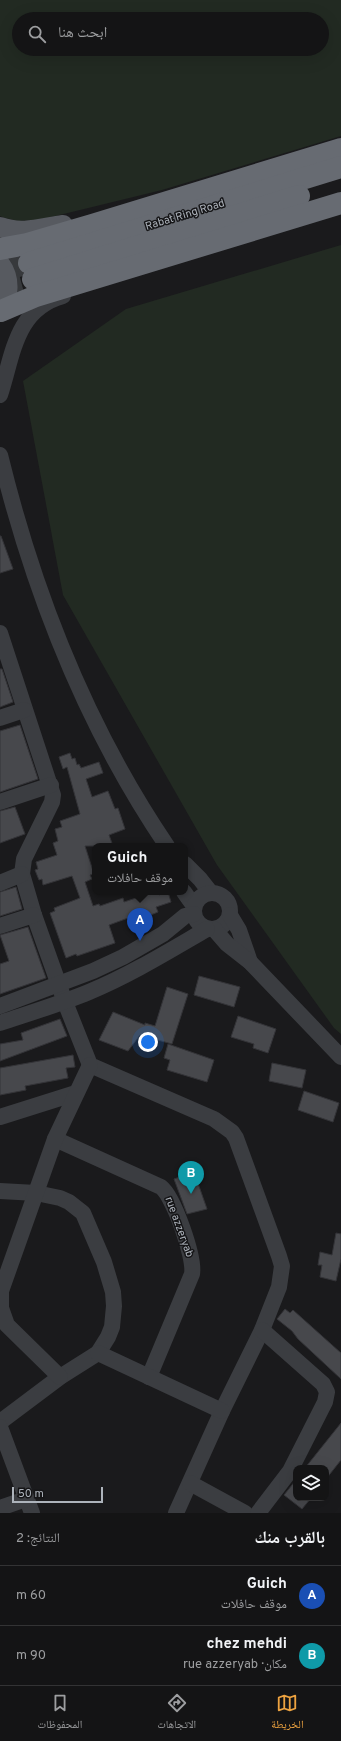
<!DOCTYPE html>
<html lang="ar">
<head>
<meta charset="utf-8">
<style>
	:root { --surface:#141415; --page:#1d1d1e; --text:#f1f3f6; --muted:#9d9ea0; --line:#333334; --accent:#eea340 }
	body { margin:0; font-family:Overpass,"Noto Naskh Arabic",sans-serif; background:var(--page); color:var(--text); direction:rtl }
	.controls { position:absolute; right:12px; bottom:12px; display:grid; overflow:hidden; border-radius:8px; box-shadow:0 4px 16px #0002 }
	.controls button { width:36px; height:36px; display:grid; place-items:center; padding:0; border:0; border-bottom:1px solid var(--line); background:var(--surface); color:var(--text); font:20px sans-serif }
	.scale { position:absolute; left:12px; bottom:10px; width:91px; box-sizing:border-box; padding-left:4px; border:2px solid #adb3bb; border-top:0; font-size:11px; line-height:14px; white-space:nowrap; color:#adb3bb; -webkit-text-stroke:3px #151517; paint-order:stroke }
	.you { position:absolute; left:148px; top:1042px; width:14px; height:14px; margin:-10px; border:3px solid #fff; border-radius:50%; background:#1a73e8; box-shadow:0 0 0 6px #1a73e833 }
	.badge { display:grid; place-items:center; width:26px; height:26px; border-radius:50%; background:var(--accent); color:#fff; font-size:13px; font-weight:700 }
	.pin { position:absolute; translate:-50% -33px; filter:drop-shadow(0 1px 2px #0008) }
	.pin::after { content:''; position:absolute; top:21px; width:14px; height:12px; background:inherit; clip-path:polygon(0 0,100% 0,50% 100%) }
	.popup { position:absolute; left:92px; top:843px; width:96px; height:52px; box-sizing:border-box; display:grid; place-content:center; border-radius:8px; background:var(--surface); filter:drop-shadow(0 1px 3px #0005); font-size:13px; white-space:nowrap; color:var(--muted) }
	.popup b { font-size:15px; color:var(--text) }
	.popup::after { content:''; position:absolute; left:50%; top:100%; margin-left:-8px; border:8px solid transparent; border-top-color:var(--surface) }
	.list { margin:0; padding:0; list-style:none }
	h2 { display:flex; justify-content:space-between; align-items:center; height:52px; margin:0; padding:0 16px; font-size:17px }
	h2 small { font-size:13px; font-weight:400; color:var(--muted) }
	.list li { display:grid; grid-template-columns:26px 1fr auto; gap:12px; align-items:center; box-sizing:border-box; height:60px; padding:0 16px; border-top:1px solid var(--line) }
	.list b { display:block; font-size:15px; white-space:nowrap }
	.list p { margin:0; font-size:13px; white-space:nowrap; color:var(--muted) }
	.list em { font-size:13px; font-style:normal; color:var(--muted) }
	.icon { flex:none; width:22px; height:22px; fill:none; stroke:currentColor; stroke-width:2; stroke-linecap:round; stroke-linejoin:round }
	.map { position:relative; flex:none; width:341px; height:1513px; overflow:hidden; direction:ltr }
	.search { position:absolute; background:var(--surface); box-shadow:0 4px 16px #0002; left:12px; right:12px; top:12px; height:44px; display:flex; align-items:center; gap:10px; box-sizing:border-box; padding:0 14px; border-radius:22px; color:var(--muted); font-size:15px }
	.sheet { height:172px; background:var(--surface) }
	nav { display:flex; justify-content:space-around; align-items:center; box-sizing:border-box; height:56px; border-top:1px solid var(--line); background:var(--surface); font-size:11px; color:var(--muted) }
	nav a { display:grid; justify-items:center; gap:2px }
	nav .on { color:var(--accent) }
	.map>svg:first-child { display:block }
	.green { fill:#222a22; fill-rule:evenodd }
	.building { fill:#47484c; stroke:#343438 }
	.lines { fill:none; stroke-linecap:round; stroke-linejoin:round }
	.highway-tunnel { stroke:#37393c; stroke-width:22; stroke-dasharray:22 11; stroke-linecap:butt }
	.minor { stroke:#3b3d41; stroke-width:16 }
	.major { stroke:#575a60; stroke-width:20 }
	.highway { stroke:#676b72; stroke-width:22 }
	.labels { text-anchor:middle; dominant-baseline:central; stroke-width:3; stroke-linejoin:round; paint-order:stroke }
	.street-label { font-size:11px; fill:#adb3bb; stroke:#151517 }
</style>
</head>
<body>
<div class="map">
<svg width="341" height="1513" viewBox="0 0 341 1513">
	<rect width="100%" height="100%" fill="#1a1a1c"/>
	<g class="green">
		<path d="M0,0H341V136L162,190L39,220L17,221L2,217L0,216ZM19,19H322V49H19Z"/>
		<polygon points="341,245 341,1034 334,1028 217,865 63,595 23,381 126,309"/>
	</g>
	<g class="building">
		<polygon points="0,536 1,536 13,569 0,573"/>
		<polygon points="0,669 2,669 13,702 0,707"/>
		<polygon points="20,725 38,779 0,792 0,731"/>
		<polygon points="70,753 72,759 75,758 77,765 79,764 81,768 99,762 103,773 86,779 92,797 108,791 115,809 118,808 125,829 109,835 113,846 85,846 94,874 90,875 92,879 85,882 93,906 99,904 100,906 123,898 124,902 145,895 144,892 158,892 159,895 168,892 171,902 156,907 158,912 141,919 139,914 109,925 115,943 77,956 76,954 66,958 50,913 55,911 54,908 80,898 72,876 43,885 42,879 39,880 35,870 38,869 36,862 57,855 53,843 58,841 55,829 62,827 60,821 80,814 67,767 63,769 59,757"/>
		<polygon points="15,807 25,834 0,843 0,811"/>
		<polygon points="16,887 22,909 0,916 0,892"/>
		<polygon points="28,927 46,978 0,994 0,964 9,961 0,935"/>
		<polygon points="199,976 240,987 234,1007 194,995"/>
		<polygon points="167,987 188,994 172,1044 140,1035 128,1051 99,1040 113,1012 145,1025 145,1023 155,1026"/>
		<polygon points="238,1016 276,1029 268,1053 253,1048 254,1044 231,1037"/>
		<polygon points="60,1019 67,1036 0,1061 0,1044 23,1040 21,1033"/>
		<polygon points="168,1044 214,1060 207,1082 167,1070 170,1060 164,1058"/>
		<polygon points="73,1055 75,1067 66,1068 68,1078 25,1086 26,1090 0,1095 0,1068"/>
		<polygon points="272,1063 306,1070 302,1088 269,1081"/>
		<polygon points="304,1091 339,1103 333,1122 298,1110"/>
		<polygon points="194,1172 207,1209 187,1214 174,1179"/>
		<polygon points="336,1233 341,1234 341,1259 336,1281 320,1277 322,1265 318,1265 320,1252 332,1255"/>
		<polygon points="285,1309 290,1313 293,1310 341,1353 341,1379 298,1339 292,1331 277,1319"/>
		<polygon points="341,1423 341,1460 326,1479 326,1468 305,1468"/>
		<polygon points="296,1480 296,1498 311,1498 302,1509 284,1495"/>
	</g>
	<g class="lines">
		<g class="highway-tunnel">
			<polyline points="0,271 29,263"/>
			<polyline points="0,288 33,279"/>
		</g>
		<g class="minor">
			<path d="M0,395C13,356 15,309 63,296"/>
			<path d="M0,455C34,594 87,728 167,846"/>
			<polyline points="0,633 53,795 52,802 24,859 22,874 34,915 65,1002 90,1065 214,1119 232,1132 236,1138 279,1256 282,1266 279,1287 262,1330 222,1411 176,1513"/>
			<polyline points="0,718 24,710"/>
			<polyline points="0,802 51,785"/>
			<polyline points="185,864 200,879 211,893"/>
			<polyline points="0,883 22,874"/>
			<polyline points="184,892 194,906"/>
			<circle cx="212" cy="911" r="18"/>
			<polyline points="230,915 239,930 250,962"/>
			<polyline points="0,926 34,915"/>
			<polyline points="214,929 227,944 250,962 341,1057"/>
			<polyline points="0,1006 93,971 123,957 163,934 185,916 194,914"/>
			<path d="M0,1023C30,1013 60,1004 89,992C130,975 169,951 207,929"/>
			<polyline points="0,1117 76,1093"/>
			<path d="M55,1139L161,1187C174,1197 195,1258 192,1274L149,1377"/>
			<polyline points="0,1191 36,1193 60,1198 69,1202 83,1213 104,1262 113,1292 114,1306 112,1327 108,1337 98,1353 60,1377 0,1422"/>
			<polyline points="98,1353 222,1411"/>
			<polyline points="60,1377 7,1325 1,1308 1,1291 55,1139 90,1065"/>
			<polyline points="0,1427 32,1513"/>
			<polyline points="190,1483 245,1513"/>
			<polyline points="0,1508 26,1499"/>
			<polyline points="258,1513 290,1471 325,1402 327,1392 323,1384 262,1330"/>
		</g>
		<g class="major">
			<path d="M0,227C22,235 41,228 63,225"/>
			<path d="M0,264C11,279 9,297 0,312"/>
		</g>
		<g class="highway">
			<polyline points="0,249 27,244 92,225 341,149"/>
			<polyline points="29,263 341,167"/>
			<polyline points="33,279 299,196"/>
			<polyline points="1,311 36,296 341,203"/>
		</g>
	</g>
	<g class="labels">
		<g class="street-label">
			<text transform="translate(185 215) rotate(-17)">Rabat Ring Road</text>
			<text transform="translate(179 1227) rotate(70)">rue azzeryab</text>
		</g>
	</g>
</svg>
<div class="controls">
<button><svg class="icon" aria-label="layers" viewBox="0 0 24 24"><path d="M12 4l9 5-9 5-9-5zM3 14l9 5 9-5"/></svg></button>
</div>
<div class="scale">50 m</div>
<div class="you"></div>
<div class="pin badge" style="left:140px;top:941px;background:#1a4fb4">A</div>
<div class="popup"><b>Guich</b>موقف حافلات</div>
<div class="pin badge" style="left:191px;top:1194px;background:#0f9aa8">B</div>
<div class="search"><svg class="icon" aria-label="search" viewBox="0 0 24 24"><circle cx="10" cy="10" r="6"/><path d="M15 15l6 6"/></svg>ابحث هنا</div>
</div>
<section class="sheet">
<h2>بالقرب منك<small>النتائج: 2</small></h2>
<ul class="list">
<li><span class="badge" style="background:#1a4fb4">A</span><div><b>Guich</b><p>موقف حافلات</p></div><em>60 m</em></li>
<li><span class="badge" style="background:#0f9aa8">B</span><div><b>chez mehdi</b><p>مكان · rue azzeryab</p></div><em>90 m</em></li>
</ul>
</section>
<nav>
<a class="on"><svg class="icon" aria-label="map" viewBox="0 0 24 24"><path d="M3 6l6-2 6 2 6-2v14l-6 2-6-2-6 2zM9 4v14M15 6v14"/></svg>الخريطة</a>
<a><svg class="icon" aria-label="directions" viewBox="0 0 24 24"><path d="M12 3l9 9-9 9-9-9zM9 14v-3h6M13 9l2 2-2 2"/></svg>الاتجاهات</a>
<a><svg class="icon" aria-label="saved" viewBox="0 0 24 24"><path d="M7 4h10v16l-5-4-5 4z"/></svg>المحفوظات</a>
</nav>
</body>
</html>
